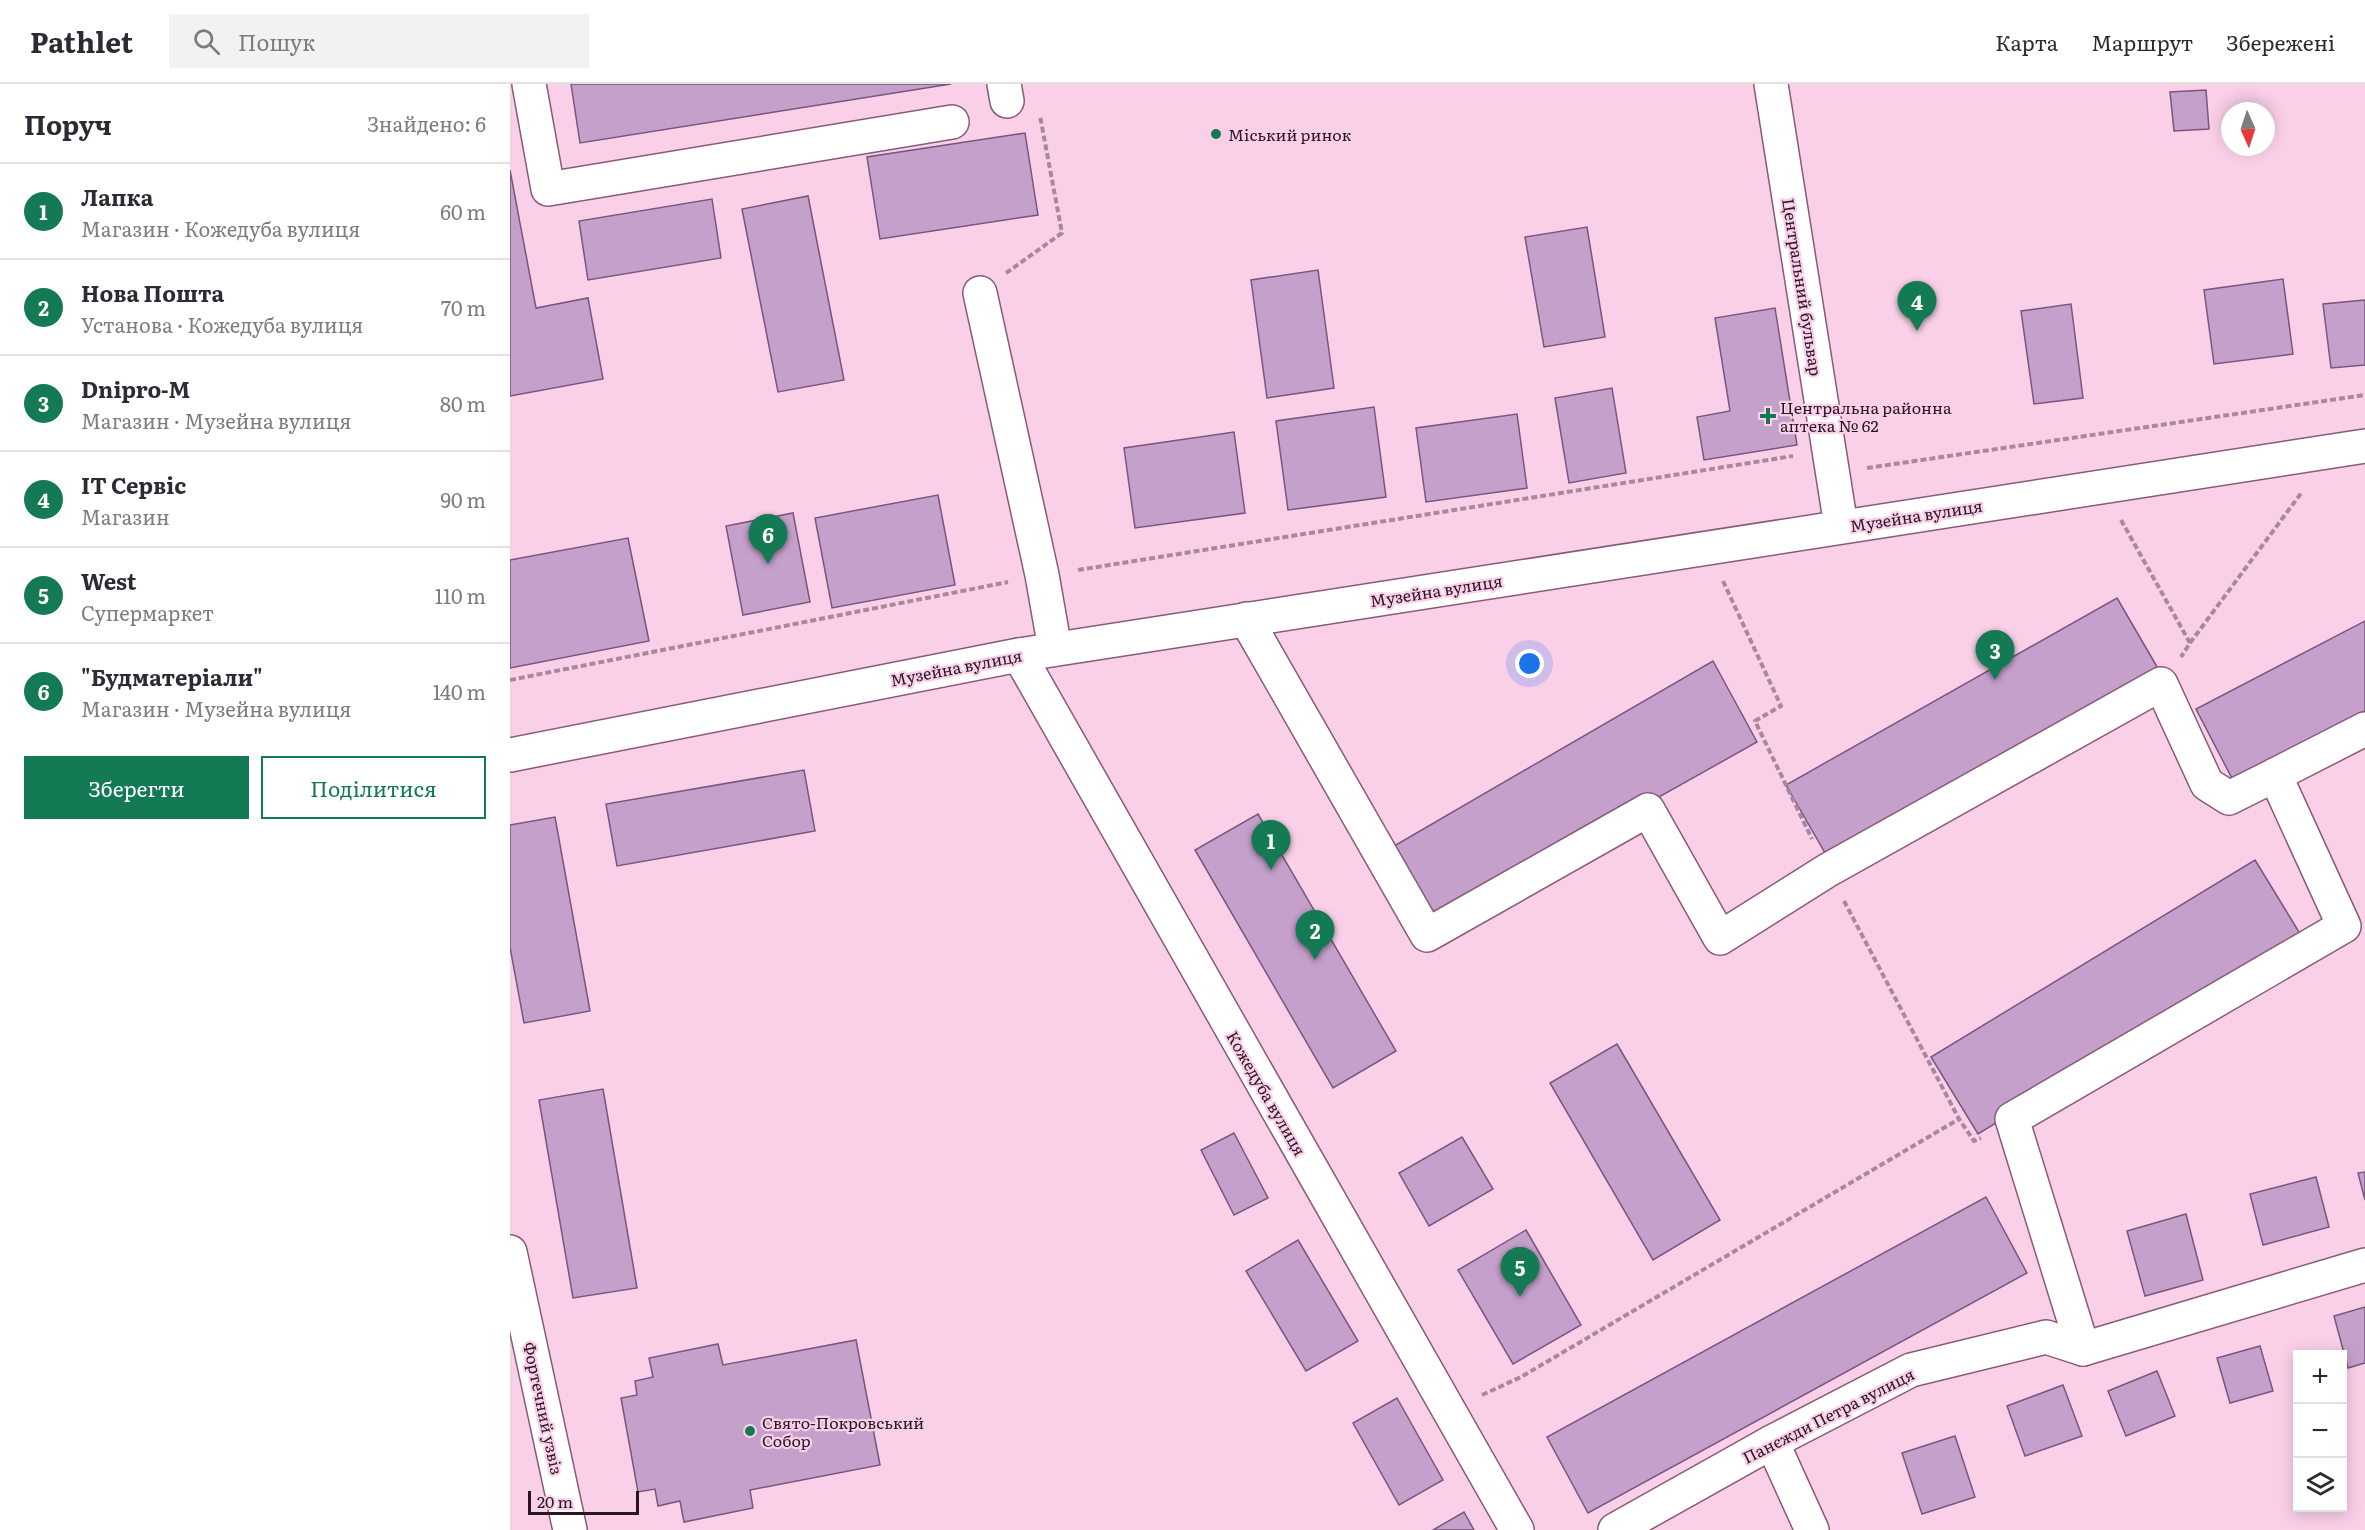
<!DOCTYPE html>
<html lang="uk">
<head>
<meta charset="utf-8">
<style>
	:root { --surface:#fff; --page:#f2f2f3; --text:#2b2b33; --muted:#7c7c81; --line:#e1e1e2; --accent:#147a54 }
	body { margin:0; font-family:Literata,serif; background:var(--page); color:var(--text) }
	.controls { position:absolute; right:18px; bottom:18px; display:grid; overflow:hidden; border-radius:0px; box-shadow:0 3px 15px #0003 }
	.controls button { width:54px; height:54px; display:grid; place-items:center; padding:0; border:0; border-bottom:2px solid var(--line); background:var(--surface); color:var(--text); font:30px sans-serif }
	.compass { position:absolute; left:1711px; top:18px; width:54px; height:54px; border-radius:50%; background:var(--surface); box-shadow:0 3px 15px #0003; rotate:177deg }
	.scale { position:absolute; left:18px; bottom:15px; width:111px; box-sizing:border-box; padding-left:6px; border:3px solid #281622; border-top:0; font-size:16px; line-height:21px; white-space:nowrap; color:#281622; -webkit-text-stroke:4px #fad0e9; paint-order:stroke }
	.you { position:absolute; left:1020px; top:580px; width:21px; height:21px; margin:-15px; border:4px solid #fff; border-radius:50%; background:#1a73e8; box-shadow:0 0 0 9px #1a73e833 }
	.badge { display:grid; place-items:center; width:39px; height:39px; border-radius:50%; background:var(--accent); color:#fff; font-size:20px; font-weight:700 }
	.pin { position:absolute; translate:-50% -50px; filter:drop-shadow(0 2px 3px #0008) }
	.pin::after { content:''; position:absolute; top:32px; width:21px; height:18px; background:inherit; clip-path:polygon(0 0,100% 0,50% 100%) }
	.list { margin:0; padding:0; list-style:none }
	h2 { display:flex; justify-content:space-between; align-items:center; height:78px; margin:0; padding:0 24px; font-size:26px }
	h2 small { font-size:20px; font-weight:400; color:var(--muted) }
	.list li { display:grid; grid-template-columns:39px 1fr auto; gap:18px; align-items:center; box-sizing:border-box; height:96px; padding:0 24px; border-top:2px solid var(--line) }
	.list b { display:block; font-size:22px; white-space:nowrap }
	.list p { margin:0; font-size:20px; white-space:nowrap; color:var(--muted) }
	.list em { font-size:20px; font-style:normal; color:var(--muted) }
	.actions { display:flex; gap:12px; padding:18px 24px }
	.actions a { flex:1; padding:14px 0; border:2px solid var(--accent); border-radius:0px; text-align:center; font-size:21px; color:var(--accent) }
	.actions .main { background:var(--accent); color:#fff }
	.icon { flex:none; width:33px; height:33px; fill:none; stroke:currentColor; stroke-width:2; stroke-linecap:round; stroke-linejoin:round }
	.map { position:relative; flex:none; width:1855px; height:1446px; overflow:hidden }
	header { display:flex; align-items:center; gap:36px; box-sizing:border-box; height:84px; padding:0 30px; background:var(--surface); border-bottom:2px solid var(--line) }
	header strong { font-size:28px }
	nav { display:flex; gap:33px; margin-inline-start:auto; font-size:21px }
	.search { width:420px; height:54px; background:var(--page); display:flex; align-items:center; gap:15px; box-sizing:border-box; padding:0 21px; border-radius:0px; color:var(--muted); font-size:22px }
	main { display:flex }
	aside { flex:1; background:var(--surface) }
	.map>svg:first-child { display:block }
	.building { fill:#c5a0cb; stroke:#78567d; stroke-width:1.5 }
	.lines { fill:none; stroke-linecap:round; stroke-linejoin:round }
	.minor-casing { stroke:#895a78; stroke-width:36 }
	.path { stroke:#a9889c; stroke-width:4; stroke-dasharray:6 3; stroke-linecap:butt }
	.minor { stroke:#fff; stroke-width:33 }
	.poi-dot { fill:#147a54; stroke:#fad0e9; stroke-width:2 }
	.labels { text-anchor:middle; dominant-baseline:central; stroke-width:4.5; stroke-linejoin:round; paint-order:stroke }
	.poi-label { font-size:16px; fill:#281622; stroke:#fad0e9; text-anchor:start }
	.street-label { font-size:16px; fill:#281622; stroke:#fad0e9 }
</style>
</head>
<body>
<header>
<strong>Pathlet</strong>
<div class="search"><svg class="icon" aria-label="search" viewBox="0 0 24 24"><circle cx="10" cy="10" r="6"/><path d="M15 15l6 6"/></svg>Пошук</div>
<nav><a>Карта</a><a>Маршрут</a><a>Збережені</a></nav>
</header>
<main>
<aside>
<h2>Поруч<small>Знайдено: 6</small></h2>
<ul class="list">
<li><span class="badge">1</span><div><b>Лапка</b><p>Магазин · Кожедуба вулиця</p></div><em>60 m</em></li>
<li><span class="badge">2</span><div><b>Нова Пошта</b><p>Установа · Кожедуба вулиця</p></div><em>70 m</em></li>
<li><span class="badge">3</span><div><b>Dnipro-M</b><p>Магазин · Музейна вулиця</p></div><em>80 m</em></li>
<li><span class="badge">4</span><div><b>IT Сервіс</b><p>Магазин</p></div><em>90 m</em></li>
<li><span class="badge">5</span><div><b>West</b><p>Супермаркет</p></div><em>110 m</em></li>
<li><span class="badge">6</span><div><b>&quot;Будматеріали&quot;</b><p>Магазин · Музейна вулиця</p></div><em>140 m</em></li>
</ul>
<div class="actions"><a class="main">Зберегти</a><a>Поділитися</a></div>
</aside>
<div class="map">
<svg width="1855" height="1446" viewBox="0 0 1855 1446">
	<rect width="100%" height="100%" fill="#fad0e9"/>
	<g class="building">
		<polygon points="61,0 441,0 70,59"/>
		<polygon points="1696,6 1699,45 1664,47 1660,8"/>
		<polygon points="515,49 528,131 370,155 357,73"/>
		<polygon points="0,86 26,224 78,214 93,295 0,312"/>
		<polygon points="298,112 334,296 268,308 232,125"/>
		<polygon points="202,115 211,174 78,196 69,137"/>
		<polygon points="1077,143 1095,253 1034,263 1015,153"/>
		<polygon points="808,186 824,304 757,314 741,196"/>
		<polygon points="1773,195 1783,270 1704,280 1694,206"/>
		<polygon points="1855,216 1855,281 1821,284 1813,220"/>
		<polygon points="1561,220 1573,314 1524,320 1511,227"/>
		<polygon points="1265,224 1287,361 1194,376 1187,333 1220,327 1205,234"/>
		<polygon points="1102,304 1116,389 1059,399 1045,314"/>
		<polygon points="864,323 876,413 778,426 766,337"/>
		<polygon points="1007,330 1017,404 916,418 906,344"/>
		<polygon points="724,348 735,429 625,444 614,364"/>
		<polygon points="428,411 445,501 322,524 305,434"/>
		<polygon points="283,429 300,518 233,531 216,442"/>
		<polygon points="118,454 139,557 0,584 0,476"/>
		<polygon points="1607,514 1653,593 1322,781 1276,701"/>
		<polygon points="1855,537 1855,638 1727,704 1686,625"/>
		<polygon points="1203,577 1247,658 919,842 872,769"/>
		<polygon points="294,686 305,747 107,782 96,720"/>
		<polygon points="748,730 886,967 823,1004 685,766"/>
		<polygon points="45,733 80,927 14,939 0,863 0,741"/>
		<polygon points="1745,776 1792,853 1468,1050 1421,973"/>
		<polygon points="1107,960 1210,1136 1143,1176 1040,999"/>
		<polygon points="93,1005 127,1204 63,1214 29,1016"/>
		<polygon points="724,1049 758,1114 724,1131 691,1066"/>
		<polygon points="952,1053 983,1105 919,1142 889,1089"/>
		<polygon points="1855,1088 1855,1116 1848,1089"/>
		<polygon points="1806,1093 1819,1143 1753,1161 1740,1110"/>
		<polygon points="1476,1113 1517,1189 1078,1429 1037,1353"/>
		<polygon points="1676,1130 1693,1196 1635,1212 1617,1147"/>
		<polygon points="1016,1146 1071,1241 1003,1280 948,1186"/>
		<polygon points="788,1156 848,1257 796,1287 736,1187"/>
		<polygon points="1855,1223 1855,1279 1838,1284 1824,1232"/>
		<polygon points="346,1256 370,1381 240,1406 243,1424 174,1438 170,1417 148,1422 145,1405 128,1408 111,1314 127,1311 125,1297 143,1293 139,1274 208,1260 213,1281"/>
		<polygon points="1750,1262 1763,1307 1720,1319 1707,1274"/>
		<polygon points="1647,1287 1665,1332 1616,1352 1598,1307"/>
		<polygon points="1553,1301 1572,1352 1515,1372 1497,1322"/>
		<polygon points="887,1314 933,1396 889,1421 843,1339"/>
		<polygon points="1445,1352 1465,1413 1412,1430 1392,1369"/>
		<polygon points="954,1428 964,1446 923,1446"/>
	</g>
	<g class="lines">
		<g class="minor-casing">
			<g id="minor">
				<polyline points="19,0 38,105 442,38"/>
				<polyline points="494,0 497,17"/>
				<polyline points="1261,0 1331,442"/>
				<polyline points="470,209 532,491 545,565"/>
				<polyline points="736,535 917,851 1138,726 1210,854 1318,786 1651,600 1697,700 1719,714 1765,691"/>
				<polyline points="509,571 1007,1446"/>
				<polyline points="0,671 509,571 1855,362"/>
				<polyline points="0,1168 60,1446"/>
				<polyline points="1573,1265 1502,1035 1834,842 1765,691 1855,645"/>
				<polyline points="1262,1358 1302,1446"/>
				<polyline points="1105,1446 1262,1358 1401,1286 1536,1253 1573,1265 1855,1181"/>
			</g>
		</g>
		<g class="path">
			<polyline points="496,189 552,149 530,32"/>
			<polyline points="1357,384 1855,311"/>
			<polyline points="1611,436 1680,559 1671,573"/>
			<polyline points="568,486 1283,372"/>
			<polyline points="1213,497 1271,622 1245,637 1302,755"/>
			<polyline points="1680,559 1792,408"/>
			<polyline points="0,596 498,498"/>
			<polyline points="1334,817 1449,1035 1464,1057 1471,1054"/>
			<polyline points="972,1311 1011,1293 1449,1035"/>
		</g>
		<use href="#minor" class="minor"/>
	</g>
	<g class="poi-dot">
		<circle cx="706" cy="50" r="6"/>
		<path d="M1255 323h6v6h6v6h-6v6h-6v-6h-6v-6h6z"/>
		<circle cx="240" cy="1347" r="6"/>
	</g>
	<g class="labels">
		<g class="poi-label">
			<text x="718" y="50">Міський ринок</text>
			<text x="1270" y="323">Центральна районна<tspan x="1270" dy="18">аптека № 62</tspan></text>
			<text x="252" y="1338">Свято-Покровський<tspan x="252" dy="18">Собор</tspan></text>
		</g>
		<g class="street-label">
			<text transform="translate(1293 203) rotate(81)">Центральний бульвар</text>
			<text transform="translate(1406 431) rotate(-9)">Музейна вулиця</text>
			<text transform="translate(926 506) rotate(-9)">Музейна вулиця</text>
			<text transform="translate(446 583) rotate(-11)">Музейна вулиця</text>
			<text transform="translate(757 1009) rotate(60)">Кожедуба вулиця</text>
			<text transform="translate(34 1324) rotate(78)">Фортечний узвіз</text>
			<text transform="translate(1318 1331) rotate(-27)">Панєжди Петра вулиця</text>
		</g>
	</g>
</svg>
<div class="controls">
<button>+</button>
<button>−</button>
<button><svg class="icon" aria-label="layers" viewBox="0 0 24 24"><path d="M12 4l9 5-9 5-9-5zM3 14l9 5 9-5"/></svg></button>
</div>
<svg class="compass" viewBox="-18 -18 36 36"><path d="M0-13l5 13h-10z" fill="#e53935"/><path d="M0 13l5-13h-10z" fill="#7c7c81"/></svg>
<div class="scale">20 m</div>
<div class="you"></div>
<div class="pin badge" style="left:761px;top:786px">1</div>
<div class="pin badge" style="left:805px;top:876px">2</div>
<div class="pin badge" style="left:1485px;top:596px">3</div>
<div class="pin badge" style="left:1407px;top:247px">4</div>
<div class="pin badge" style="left:1010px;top:1213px">5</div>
<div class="pin badge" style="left:258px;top:480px">6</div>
</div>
</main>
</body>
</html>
